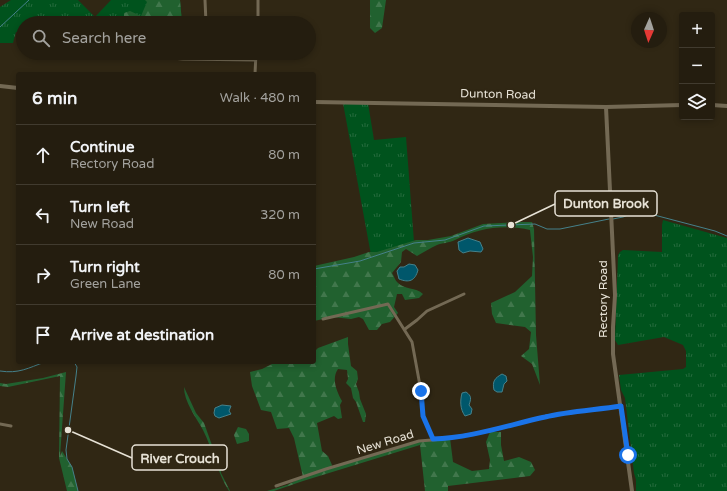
<!DOCTYPE html>
<html lang="en">
<head>
<meta charset="utf-8">
<style>
	:root { --surface:#241d0f; --page:#2c2618; --text:#f1f3f6; --muted:#a3a29e; --line:#413b2f }
	body { margin:0; font-family:"Varela Round",sans-serif; background:var(--page); color:var(--text) }
	.controls { position:absolute; right:12px; top:12px; display:grid; overflow:hidden; border-radius:4px; box-shadow:0 2px 6px #0003 }
	.controls button { width:36px; height:36px; display:grid; place-items:center; padding:0; border:0; border-bottom:1px solid var(--line); background:var(--surface); color:var(--text); font:20px sans-serif }
	.compass { position:absolute; left:631px; top:12px; width:36px; height:36px; border-radius:50%; background:var(--surface); box-shadow:0 2px 6px #0003; rotate:183deg }
	.stop { position:absolute; width:12px; height:12px; margin:-9px; border:3px solid #1a73e8; border-radius:50%; background:#fff }
	.stop.end { background:#1a73e8; border-color:#fff; box-shadow:0 1px 4px #0008 }
	.list { margin:0; padding:0; list-style:none }
	h2 { display:flex; justify-content:space-between; align-items:center; height:52px; margin:0; padding:0 16px; font-size:17px }
	h2 small { font-size:13px; font-weight:400; color:var(--muted) }
	.list li { display:grid; grid-template-columns:26px 1fr auto; gap:12px; align-items:center; box-sizing:border-box; height:60px; padding:0 16px; border-top:1px solid var(--line) }
	.list b { display:block; font-size:15px; white-space:nowrap }
	.list p { margin:0; font-size:13px; white-space:nowrap; color:var(--muted) }
	.list em { font-size:13px; font-style:normal; color:var(--muted) }
	.icon { flex:none; width:22px; height:22px; fill:none; stroke:currentColor; stroke-width:2; stroke-linecap:round; stroke-linejoin:round }
	.map { position:relative; flex:none; width:727px; height:491px; overflow:hidden }
	.search { position:absolute; background:var(--surface); box-shadow:0 2px 6px #0003; left:16px; top:16px; width:300px; height:44px; display:flex; align-items:center; gap:10px; box-sizing:border-box; padding:0 14px; border-radius:22px; color:var(--muted); font-size:15px }
	.panel { position:absolute; background:var(--surface); box-shadow:0 2px 6px #0003; left:16px; top:72px; width:300px; height:292px; border-radius:4px }
	.map>svg:first-child { display:block }
	.grass { fill:url(#grass-tufts) }
	.forest { fill:url(#forest-firs) }
	.water { fill:#00576b; stroke:#45818b }
	.lines { fill:none; stroke-linecap:round; stroke-linejoin:round }
	.stream { stroke:#45818b; stroke-width:1 }
	.minor { stroke:#736954; stroke-width:3 }
	.tertiary { stroke:#736954; stroke-width:4 }
	.route { stroke:#1a73e8; stroke-width:5 }
	.labels { text-anchor:middle; dominant-baseline:central; stroke-width:4; stroke-linejoin:round; paint-order:stroke }
	.street-label { font-size:12px; fill:#e7e2d6; stroke:#302714 }
	.leader { fill:none; stroke:#e7e2d6; stroke-width:1.5 }
	.callout-dot { fill:#e7e2d6; stroke:#302714; stroke-width:1.5 }
	.callout { fill:#302714; stroke:#e7e2d6; stroke-width:1.5 }
	.callout-label { font-size:13px; text-anchor:middle; font-weight:bold; fill:#e7e2d6 }
</style>
</head>
<body>
<div class="map">
<svg width="727" height="491" viewBox="0 0 727 491">
	<defs>
		<pattern id="grass-tufts" width="24" height="20" patternUnits="userSpaceOnUse"><rect width="24" height="20" fill="#00531d"/><path d="M3 7l-1-3M5 7V3M7 7l1-3M15 17l-1-3M17 17v-4M19 17l1-3" fill="none" stroke="#256b3d"/></pattern>
		<pattern id="forest-firs" width="22" height="20" patternUnits="userSpaceOnUse"><rect width="22" height="20" fill="#21612f"/><path d="M5 1l3.5 6h-7zM16 11l3.5 6h-7z" fill="#41774c"/></pattern>
	</defs>
	<rect width="100%" height="100%" fill="#302714"/>
	<g class="grass">
		<polygon points="11,0 78,0 95,17 111,0 180,0 182,23 23,23 23,33 16,32 13,43 0,43 0,7"/>
		<polygon points="343,103 368,103 374,140 406,137 414,242 371,255"/>
		<polygon points="663,220 727,238 727,491 636,491 636,480 634,473 625,398 621,390 619,375 683,369 686,367 686,351 683,345 664,337 618,345 615,340 618,255 620,252 623,250 662,252 662,225"/>
	</g>
	<g class="forest">
		<polygon points="145,0 180,0 182,23 141,23 138,19 124,20 124,13 130,11 141,16 147,2"/>
		<polygon points="370,0 386,0 382,28 375,33 370,28"/>
		<path d="M520,222H532L534,229L536,335L540,385L532,364L521,356L529,349L531,332L525,327L496,323L492,314L491,303L515,292L532,276L533,257L530,230C503,224 479,228 455,240C449,243 442,243 437,245C430,248 424,252 417,256L406,249L402,252L401,262L392,273C394,276 395,280 397,282C404,290 416,287 423,294L419,298L405,300L402,294H397L394,307L398,313L390,322L382,324L377,330H369L363,319L359,317L351,319L332,317L314,321V266L354,257L369,252H377L416,240H428L451,236L483,224Z"/>
		<path d="M348,337V344L351,366L357,371L358,379L356,384L359,392L360,399L366,414L365,422H363L356,402L353,398L351,388L346,383L348,379L347,370L338,369C331,379 337,392 342,401L340,405L342,418L338,419L334,416L317,423L322,451L328,456L332,465L331,467L419,441L450,438L453,462L472,471L489,469L490,460L486,442L490,432H501V445L504,461L519,457L531,462L535,470L530,476L448,486V491H425L420,445L303,481L274,491H267L287,485L303,477L294,438L289,428L277,429L271,412L261,410L252,386L250,372L262,369L276,362L287,363L314,362V352L318,348Z"/>
		<polygon points="66,372 60,456 62,451 72,467 78,491 67,491 59,458 60,376 8,387 0,386 0,383 6,384 43,378"/>
		<path d="M184,387L196,413L204,423L213,448L219,457L221,473L230,491H229C217,472 213,450 203,430C196,417 184,402 184,387Z"/>
		<polygon points="238,427 246,429 249,434 249,441 237,444 234,435"/>
	</g>
	<g class="water">
		<polygon points="468,238 480,242 483,249 481,252 470,251 463,253 459,250 458,242"/>
		<path d="M409,264L415,265L418,270C415,281 409,283 399,279L397,271L400,267H404Z"/>
		<path d="M502,374L506,376L507,381L504,384L502,392H497L494,390C492,381 495,378 502,374Z"/>
		<path d="M466,392C472,396 471,399 469,405L472,409L471,414L465,416C460,409 460,401 462,393Z"/>
		<polygon points="222,405 231,406 229,411 231,414 219,418 215,416 214,413 215,408"/>
	</g>
	<g class="lines">
		<g class="stream">
			<polyline points="0,27 29,0"/>
			<polyline points="613,219 623,217 639,211 715,231 727,236"/>
			<polyline points="314,269 360,261 414,243 445,240 484,226 535,224 547,229 560,229 609,219"/>
			<polyline points="74,362 77,367 76,376 66,450 67,459 72,467 78,491"/>
			<path d="M0,371C19,374 28,368 45,362"/>
		</g>
		<g class="minor">
			<polyline points="205,0 206,23"/>
			<polyline points="258,23 258,0"/>
			<polyline points="116,53 183,59 255,60"/>
			<polyline points="255,74 256,53"/>
			<polyline points="323,319 388,304 412,342 421,391 423,416 433,439"/>
			<polyline points="405,329 417,320 427,311 464,294"/>
			<polyline points="0,424 11,426"/>
			<polyline points="276,486 326,469 419,441 444,439 489,431 547,416 621,406"/>
		</g>
		<g class="tertiary">
			<polyline points="0,86 18,88"/>
			<polyline points="314,102 606,107 682,105"/>
			<polyline points="712,105 727,106"/>
			<polyline points="606,107 615,295 613,327 613,354 632,491"/>
		</g>
	</g>
	<g class="lines">
		<path class="route" d="M421,391L423,416L433,439C471,438 508,425 545,417C569,411 596,410 621,406L628,455"/>
	</g>
	<g class="labels">
		<g class="street-label">
			<text transform="translate(498 94) rotate(1)">Dunton Road</text>
			<text transform="translate(603 299) rotate(-90)">Rectory Road</text>
			<text transform="translate(385 442) rotate(-17)">New Road</text>
		</g>
	</g>
	<path class="leader" d="M511 225L555 204M68 430L132 458"/>
	<g class="callout-dot">
		<circle cx="511" cy="225" r="4"/>
		<circle cx="68" cy="430" r="4"/>
	</g>
	<g class="callout">
		<rect x="555" y="191" width="102" height="25" rx="4"/>
		<rect x="132" y="445" width="95" height="25" rx="4"/>
	</g>
	<g class="callout-label">
		<text x="606" y="208">Dunton Brook</text>
		<text x="180" y="463">River Crouch</text>
	</g>
</svg>
<div class="controls">
<button>+</button>
<button>−</button>
<button><svg class="icon" aria-label="layers" viewBox="0 0 24 24"><path d="M12 4l9 5-9 5-9-5zM3 14l9 5 9-5"/></svg></button>
</div>
<svg class="compass" viewBox="-18 -18 36 36"><path d="M0-13l5 13h-10z" fill="#e53935"/><path d="M0 13l5-13h-10z" fill="#a3a29e"/></svg>
<div class="stop" style="left:628px;top:455px"></div>
<div class="stop end" style="left:421px;top:391px"></div>
<div class="search"><svg class="icon" aria-label="search" viewBox="0 0 24 24"><circle cx="10" cy="10" r="6"/><path d="M15 15l6 6"/></svg>Search here</div>
<section class="panel">
<h2>6 min<small>Walk · 480 m</small></h2>
<ul class="list">
<li><svg class="icon" aria-label="ahead" viewBox="0 0 24 24"><path d="M12 20V5M6 11l6-6 6 6"/></svg><div><b>Continue</b><p>Rectory Road</p></div><em>80 m</em></li>
<li><svg class="icon" aria-label="left" viewBox="0 0 24 24"><path d="M17 20v-9H6M10 6l-5 5 5 5"/></svg><div><b>Turn left</b><p>New Road</p></div><em>320 m</em></li>
<li><svg class="icon" aria-label="right" viewBox="0 0 24 24"><path d="M7 20v-9h11M14 6l5 5-5 5"/></svg><div><b>Turn right</b><p>Green Lane</p></div><em>80 m</em></li>
<li><svg class="icon" aria-label="arrive" viewBox="0 0 24 24"><path d="M6 21V4h12l-3 4 3 4H6"/></svg><div><b>Arrive at destination</b></div></li>
</ul>
</section>
</div>
</body>
</html>
